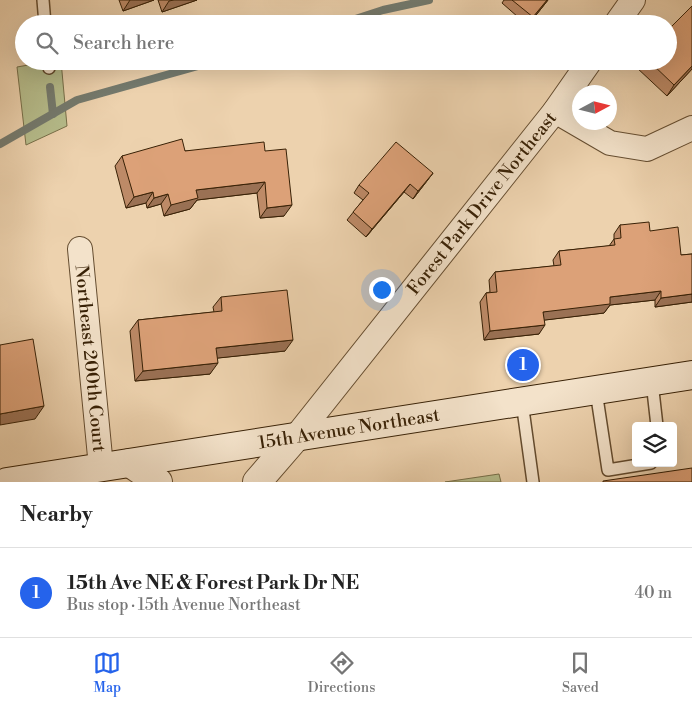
<!DOCTYPE html>
<html lang="en">
<head>
<meta charset="utf-8">
<style>
	:root { --surface:#fff; --page:#f6f6f6; --text:#222; --muted:#767676; --line:#e0e0e0; --accent:#2563eb }
	body { margin:0; font-family:"Libre Bodoni",serif; background:var(--page); color:var(--text) }
	.controls { position:absolute; right:15px; bottom:15px; display:grid; overflow:hidden; border-radius:5px; box-shadow:0 5px 20px #0002 }
	.controls button { width:45px; height:45px; display:grid; place-items:center; padding:0; border:0; border-bottom:1px solid var(--line); background:var(--surface); color:var(--text); font:25px sans-serif }
	.compass { position:absolute; left:572px; top:85px; width:45px; height:45px; border-radius:50%; background:var(--surface); box-shadow:0 5px 20px #0002; rotate:83deg }
	.you { position:absolute; left:381px; top:289px; width:18px; height:18px; margin:-12px; border:4px solid #fff; border-radius:50%; background:#1a73e8; box-shadow:0 0 0 8px #1a73e833 }
	.badge { display:grid; place-items:center; width:32px; height:32px; border-radius:50%; background:var(--accent); color:#fff; font-size:16px; font-weight:700 }
	.pin { position:absolute; translate:-50% -50%; border:2px solid #fff; box-shadow:0 1px 5px #0006 }
	.list { margin:0; padding:0; list-style:none }
	h2 { display:flex; justify-content:space-between; align-items:center; height:65px; margin:0; padding:0 20px; font-size:21px }
	h2 small { font-size:16px; font-weight:400; color:var(--muted) }
	.list li { display:grid; grid-template-columns:32px 1fr auto; gap:15px; align-items:center; box-sizing:border-box; height:90px; padding:0 20px; border-top:1px solid var(--line) }
	.list b { display:block; font-size:19px; white-space:nowrap }
	.list p { margin:0; font-size:16px; white-space:nowrap; color:var(--muted) }
	.list em { font-size:16px; font-style:normal; color:var(--muted) }
	.icon { flex:none; width:28px; height:28px; fill:none; stroke:currentColor; stroke-width:2; stroke-linecap:round; stroke-linejoin:round }
	.map { position:relative; flex:none; width:692px; height:482px; overflow:hidden }
	.search { position:absolute; background:var(--surface); box-shadow:0 5px 20px #0002; left:15px; right:15px; top:15px; height:55px; display:flex; align-items:center; gap:12px; box-sizing:border-box; padding:0 18px; border-radius:28px; color:var(--muted); font-size:19px }
	.sheet { height:155px; background:var(--surface) }
	nav { display:flex; justify-content:space-around; align-items:center; box-sizing:border-box; height:70px; border-top:1px solid var(--line); background:var(--surface); font-size:14px; color:var(--muted) }
	nav a { display:grid; justify-items:center; gap:2px }
	nav .on { color:var(--accent) }
	.map>svg:first-child { display:block }
	.green { fill:#b6bd8c; stroke:#776f49 }
	.lines { fill:none; stroke-linecap:round; stroke-linejoin:round }
	.stream { stroke:#747a6e; stroke-width:8 }
	.service-casing { stroke:#654d30; stroke-width:14 }
	.minor-casing { stroke:#654d30; stroke-width:26 }
	.tertiary-casing { stroke:#654d30; stroke-width:30 }
	.secondary-casing { stroke:#382106; stroke-width:30 }
	.service { stroke:#f3e2ca; stroke-width:11 }
	.minor { stroke:#f3e2ca; stroke-width:24 }
	.tertiary { stroke:#f3e2ca; stroke-width:28 }
	.secondary { stroke:#f3e2ca; stroke-width:28 }
	.wall { fill:#bd8a67; stroke:#382106 }
	.shaded-wall { fill:#9a7154; stroke:#382106 }
	.building { fill:#dca178; stroke:#382106 }
	.labels { text-anchor:middle; dominant-baseline:central; stroke-width:5; stroke-linejoin:round; paint-order:stroke }
	.street-label { font-size:18px; fill:#382106; stroke:#f3e2ca }
</style>
</head>
<body>
<div class="map">
<svg width="692" height="482" viewBox="0 0 692 482">
	<rect width="100%" height="100%" fill="#edd2ae"/>
	<filter id="stains"><feTurbulence type="fractalNoise" baseFrequency=".004" numOctaves="4"/><feColorMatrix values="0 0 0 0 .2 0 0 0 0 .09 0 0 0 0 .02 0 0 0 .5 -.17"/></filter>
	<radialGradient id="worn" r=".72"><stop offset=".6" stop-color="#630" stop-opacity="0"/><stop offset="1" stop-color="#630" stop-opacity=".3"/></radialGradient>
	<g class="green">
		<polygon points="51,61 61,61 67,126 26,145 17,67"/>
		<polygon points="499,474 501,482 445,482"/>
	</g>
	<g class="lines">
		<g class="stream">
			<polyline points="340,24 383,10 429,0"/>
			<polyline points="50,87 53,114"/>
			<polyline points="0,144 77,100 216,61"/>
		</g>
		<g class="service-casing">
			<g id="service">
				<polyline points="43,0 45,24"/>
				<polyline points="48,61 49,68"/>
				<polyline points="652,382 657,426"/>
				<polyline points="596,391 608,470 651,463"/>
				<polyline points="522,402 533,482"/>
			</g>
		</g>
		<g class="minor-casing">
			<g id="minor">
				<polyline points="616,24 633,0"/>
				<polyline points="555,111 610,143 647,149 692,128"/>
				<path id="s1" d="M80,249L101,467"/>
				<path id="s2" d="M295,438L555,111L590,61"/>
			</g>
		</g>
		<g class="tertiary-casing">
			<g id="tertiary">
				<polyline points="130,463 158,482"/>
				<polyline points="257,482 295,438"/>
			</g>
		</g>
		<g class="secondary-casing">
			<g id="secondary">
				<path id="s3" d="M7,482L692,375"/>
			</g>
		</g>
		<use href="#service" class="service"/>
		<use href="#minor" class="minor"/>
		<use href="#tertiary" class="tertiary"/>
		<use href="#secondary" class="secondary"/>
	</g>
	<g class="wall">
		<polygon points="119,0 154,0 123,11"/>
		<polygon points="158,0 197,0 162,12"/>
		<polygon points="504,0 548,0 529,24 526,24 502,3"/>
		<polygon points="692,6 692,69 667,96 636,67 640,61 668,61"/>
		<polygon points="185,151 265,151 284,216 260,218 257,193 197,200 190,209 164,216 161,204 147,208 146,203 126,208 115,166 122,156"/>
		<polygon points="433,173 413,199 404,192 366,237 347,220 363,200 354,193 359,185"/>
		<polygon points="620,225 650,231 681,255 692,254 692,302 655,307 655,300 610,305 604,313 544,320 539,334 484,340 480,302 486,293 490,292 489,280 495,272 554,266 553,260 559,251 609,246 614,239 614,234"/>
		<polygon points="221,297 285,351 217,358 210,374 135,381 130,331 138,320 214,312 213,307"/>
	</g>
	<g class="shaded-wall">
		<polygon points="130,0 154,0 123,11"/>
		<polygon points="174,0 197,0 162,12 169,1"/>
		<polygon points="547,0 548,0 529,24 533,17"/>
		<polygon points="692,66 692,69 667,96 674,85"/>
		<polygon points="433,173 427,181 413,199 418,191"/>
		<polygon points="265,182 257,193 197,200 190,209 164,216 171,205 196,190"/>
		<polygon points="410,184 404,192 366,237 372,229"/>
		<polygon points="153,192 146,203 126,208 134,197"/>
		<polygon points="168,194 161,204 147,208 154,198"/>
		<polygon points="292,205 284,216 260,218 267,208"/>
		<polygon points="661,291 655,300 610,305 604,313 537,321 543,312 610,297"/>
		<polygon points="692,294 692,302 655,307 661,298"/>
		<polygon points="545,325 539,334 484,340 490,331"/>
		<polygon points="293,340 285,351 209,359 216,348"/>
		<polygon points="218,363 210,374 135,381 143,371"/>
		<polygon points="44,406 35,419 0,425 0,414"/>
	</g>
	<g class="building">
		<polygon points="512,0 547,0 533,17"/>
		<polygon points="692,6 692,66 674,85 649,61 668,61 668,30"/>
		<polygon points="182,139 185,151 264,142 265,151 286,149 292,205 267,208 265,182 196,190 198,198 171,205 168,194 154,198 153,192 134,197 122,156"/>
		<polygon points="396,142 433,173 418,191 410,184 372,229 353,212 369,193 359,185"/>
		<polygon points="649,222 650,231 678,227 681,255 692,254 692,294 661,298 661,291 610,297 610,304 543,312 545,325 490,331 486,293 497,292 495,272 561,265 559,251 615,245 614,239 621,238 620,225"/>
		<polygon points="287,290 293,340 216,348 218,363 143,371 138,320 222,311 221,297"/>
		<polygon points="33,339 44,406 0,414 0,345"/>
		<polygon points="692,468 692,482 603,482 603,481"/>
	</g>
	<g class="labels">
		<g class="street-label">
			<text stroke="none"><textPath href="#s2" startOffset="300">Forest Park Drive Northeast</textPath></text>
			<text stroke="none"><textPath href="#s1" startOffset="110">Northeast 200th Court</textPath></text>
			<text stroke="none"><textPath href="#s3" startOffset="346">15th Avenue Northeast</textPath></text>
		</g>
	</g>
	<rect width="100%" height="100%" filter="url(#stains)"/>
	<rect width="100%" height="100%" fill="url(#worn)"/>
</svg>
<div class="controls">
<button><svg class="icon" aria-label="layers" viewBox="0 0 24 24"><path d="M12 4l9 5-9 5-9-5zM3 14l9 5 9-5"/></svg></button>
</div>
<svg class="compass" viewBox="-18 -18 36 36"><path d="M0-13l5 13h-10z" fill="#e53935"/><path d="M0 13l5-13h-10z" fill="#767676"/></svg>
<div class="you"></div>
<div class="pin badge" style="left:523px;top:365px">1</div>
<div class="search"><svg class="icon" aria-label="search" viewBox="0 0 24 24"><circle cx="10" cy="10" r="6"/><path d="M15 15l6 6"/></svg>Search here</div>
</div>
<section class="sheet">
<h2>Nearby<small></small></h2>
<ul class="list">
<li><span class="badge">1</span><div><b>15th Ave NE &amp; Forest Park Dr NE</b><p>Bus stop · 15th Avenue Northeast</p></div><em>40 m</em></li>
</ul>
</section>
<nav>
<a class="on"><svg class="icon" aria-label="map" viewBox="0 0 24 24"><path d="M3 6l6-2 6 2 6-2v14l-6 2-6-2-6 2zM9 4v14M15 6v14"/></svg>Map</a>
<a><svg class="icon" aria-label="directions" viewBox="0 0 24 24"><path d="M12 3l9 9-9 9-9-9zM9 14v-3h6M13 9l2 2-2 2"/></svg>Directions</a>
<a><svg class="icon" aria-label="saved" viewBox="0 0 24 24"><path d="M7 4h10v16l-5-4-5 4z"/></svg>Saved</a>
</nav>
</body>
</html>
